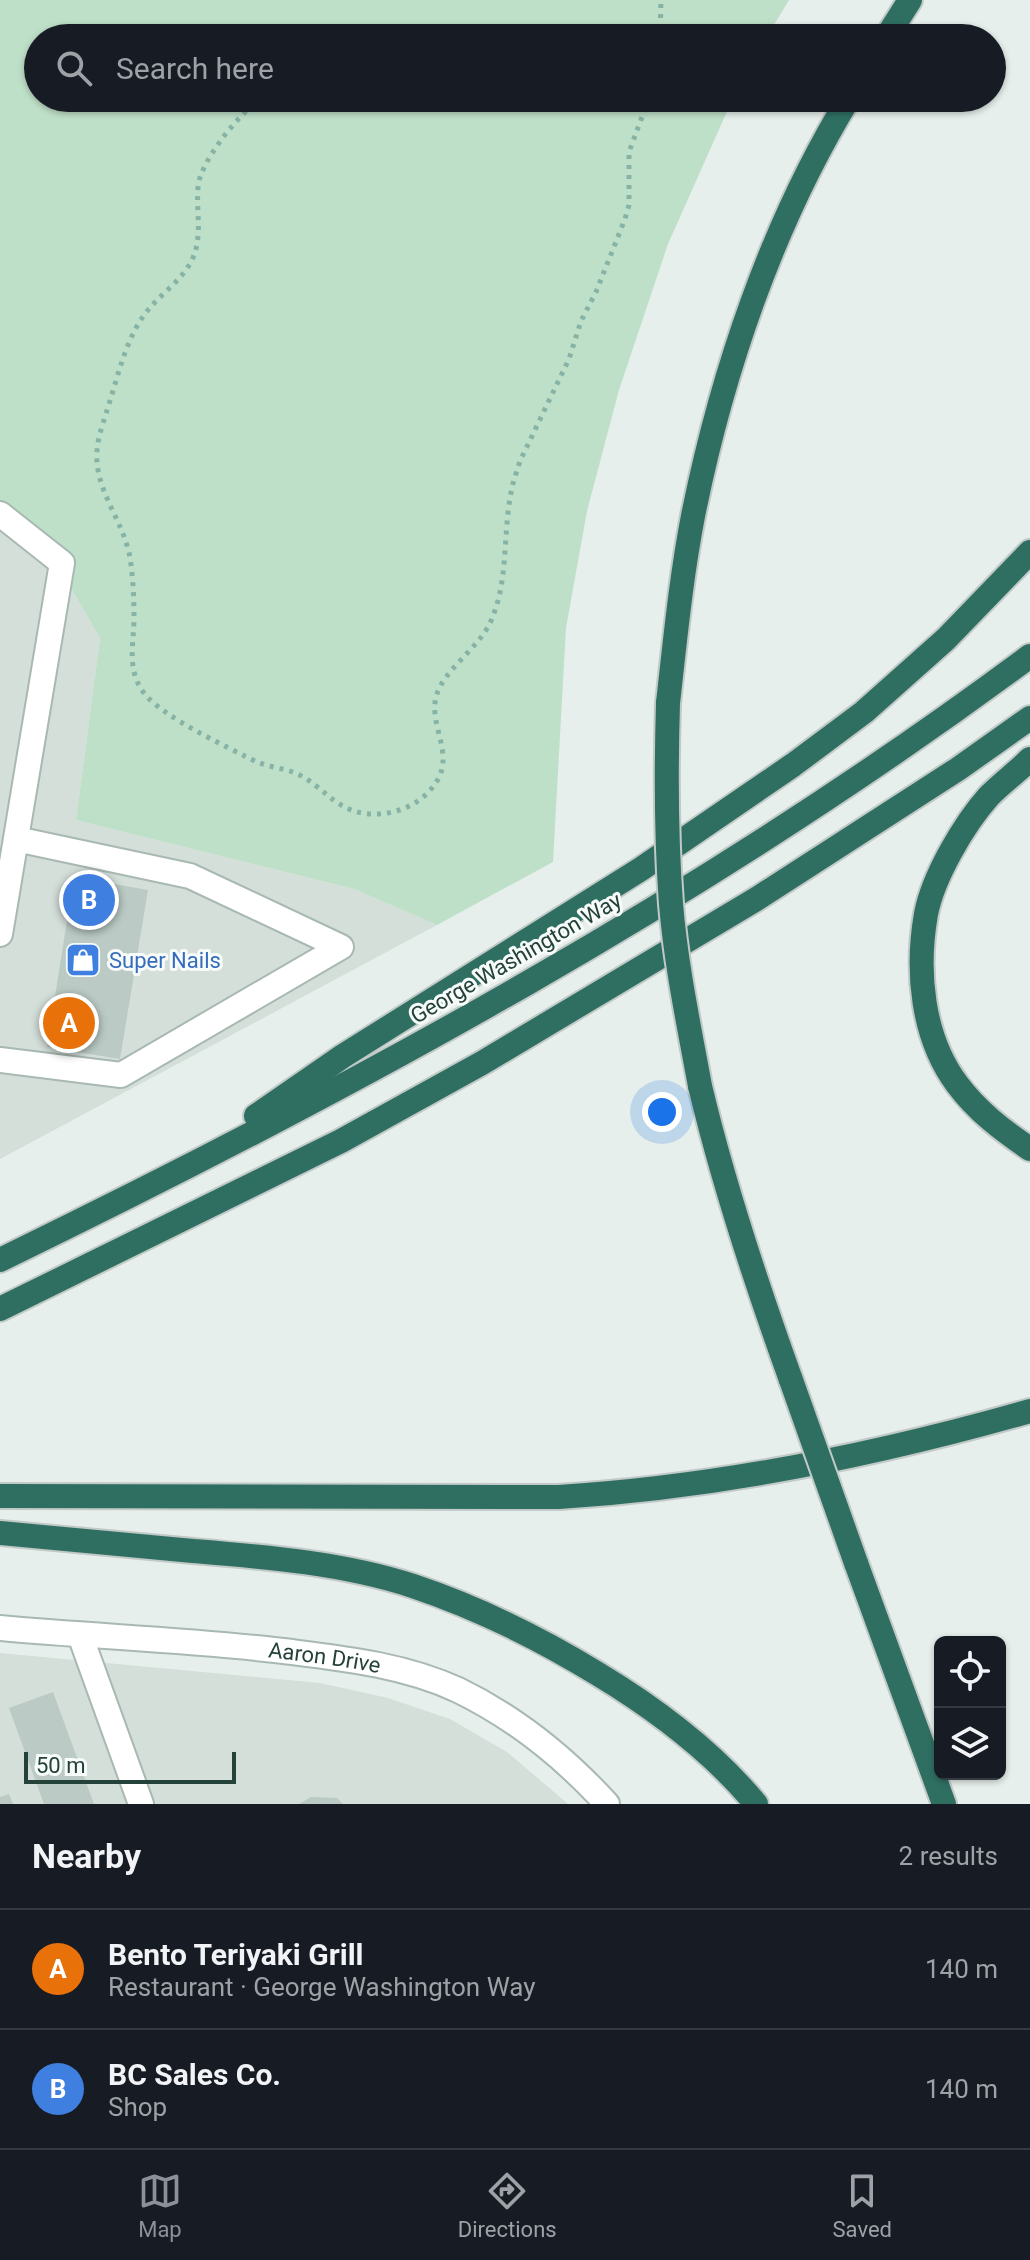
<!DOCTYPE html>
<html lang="en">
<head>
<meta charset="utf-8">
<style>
	:root { --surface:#171b24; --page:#242831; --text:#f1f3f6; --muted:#9ea1a6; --line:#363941; --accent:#8c9099 }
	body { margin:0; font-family:Roboto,sans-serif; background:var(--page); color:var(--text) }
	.controls { position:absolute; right:24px; bottom:24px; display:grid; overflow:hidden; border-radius:12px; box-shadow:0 2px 6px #0004 }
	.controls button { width:72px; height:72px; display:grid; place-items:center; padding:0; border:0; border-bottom:2px solid var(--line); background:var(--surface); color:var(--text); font:40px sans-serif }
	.scale { position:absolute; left:24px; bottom:20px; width:212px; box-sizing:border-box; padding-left:8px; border:4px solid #24423a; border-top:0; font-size:22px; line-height:28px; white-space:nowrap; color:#24423a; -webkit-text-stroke:6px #f7fbf9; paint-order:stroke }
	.you { position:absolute; left:662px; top:1112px; width:28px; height:28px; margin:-20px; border:6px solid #fff; border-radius:50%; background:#1a73e8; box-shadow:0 0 0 12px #1a73e833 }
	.badge { display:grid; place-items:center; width:52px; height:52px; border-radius:50%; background:var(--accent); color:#fff; font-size:26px; font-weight:700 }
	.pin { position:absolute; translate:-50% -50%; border:4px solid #fff; box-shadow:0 2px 8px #0006 }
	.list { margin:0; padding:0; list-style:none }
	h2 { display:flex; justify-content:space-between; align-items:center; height:104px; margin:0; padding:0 32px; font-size:34px }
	h2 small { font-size:26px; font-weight:400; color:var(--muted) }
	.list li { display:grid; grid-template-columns:52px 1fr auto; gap:24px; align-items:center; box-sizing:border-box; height:120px; padding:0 32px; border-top:2px solid var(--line) }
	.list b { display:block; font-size:30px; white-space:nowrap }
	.list p { margin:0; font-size:26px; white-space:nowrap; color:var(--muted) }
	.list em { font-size:26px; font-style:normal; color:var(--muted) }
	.icon { flex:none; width:44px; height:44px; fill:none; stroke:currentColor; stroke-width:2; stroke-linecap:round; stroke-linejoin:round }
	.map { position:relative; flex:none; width:1030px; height:1804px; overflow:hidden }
	.search { position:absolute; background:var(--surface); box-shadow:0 2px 6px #0004; left:24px; right:24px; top:24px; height:88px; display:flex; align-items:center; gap:20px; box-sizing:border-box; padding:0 28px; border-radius:44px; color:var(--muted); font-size:30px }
	.sheet { height:344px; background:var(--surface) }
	nav { display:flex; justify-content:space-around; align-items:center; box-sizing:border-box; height:112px; border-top:2px solid var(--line); background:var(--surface); font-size:22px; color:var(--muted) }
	nav a { display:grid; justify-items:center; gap:4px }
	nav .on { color:var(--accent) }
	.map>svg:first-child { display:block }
	.built { fill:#d4dfda }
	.green { fill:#bfe0c8 }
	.building { fill:#bbcac4 }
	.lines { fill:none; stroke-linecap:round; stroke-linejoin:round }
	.minor-casing { stroke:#a8b8b2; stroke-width:28 }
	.highway-casing { stroke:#c2cac8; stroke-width:28 }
	.path { stroke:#86b3a5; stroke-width:5; stroke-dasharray:4 6; stroke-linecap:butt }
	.minor { stroke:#fff; stroke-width:24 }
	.highway { stroke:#2f6f62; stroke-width:24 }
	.highway-bridge-casing { stroke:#c2cac8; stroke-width:28; stroke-linecap:butt }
	.highway-bridge { stroke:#2f6f62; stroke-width:24 }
	.labels { text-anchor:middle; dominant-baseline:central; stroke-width:6; stroke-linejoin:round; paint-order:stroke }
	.street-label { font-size:22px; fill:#24423a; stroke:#f7fbf9 }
	.shop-label { font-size:22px; fill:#366cbe; stroke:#f7fbf9; text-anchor:start }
</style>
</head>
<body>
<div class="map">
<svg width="1030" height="1804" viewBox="0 0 1030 1804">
	<rect width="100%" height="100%" fill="#e6efeb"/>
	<g class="built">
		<polygon points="0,516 54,559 100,638 76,820 354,889 437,925 0,1159"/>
		<polygon points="0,1653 320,1683 388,1698 450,1719 507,1752 568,1804 0,1804"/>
	</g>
	<polygon class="green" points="0,0 789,0 766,38 38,38 38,98 733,98 668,244 619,390 587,511 566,628 553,862 437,925 354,889 76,820 100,638 54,559 0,515"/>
	<g class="building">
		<polygon points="74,877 148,890 120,1059 47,1047"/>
		<polygon points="53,1692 94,1804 44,1804 9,1708"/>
		<polygon points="9,1794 13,1804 0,1804 0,1797"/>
		<polygon points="311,1797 337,1798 343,1804 299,1804"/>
	</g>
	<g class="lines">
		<g class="minor-casing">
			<g id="minor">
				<polyline points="0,514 62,563 0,934"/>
				<polyline points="0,1060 121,1075 341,947 190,876 16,839"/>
				<path id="s1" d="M0,1628C97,1637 195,1640 292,1652C348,1659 406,1666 458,1690C516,1718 564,1757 607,1804"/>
				<polyline points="80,1635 141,1804"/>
			</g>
		</g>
		<g class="highway-casing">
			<g id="highway">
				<polyline points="886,38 910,0"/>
				<path d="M668,703C675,641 681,578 693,516C722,372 772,224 849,98"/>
				<path d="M1030,759C1017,772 1002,783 989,796C964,824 933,877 926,914C916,971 922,1037 957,1084C977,1111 1002,1130 1030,1149"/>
				<path d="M700,1086C724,1187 756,1283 791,1380"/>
				<polyline points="256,1116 343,1056 641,869 793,765 864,712 946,639 1030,552"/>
				<path d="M0,1260C358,1086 710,894 1030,656"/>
				<polyline points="0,1309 341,1141 482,1063 758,898 958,769 1030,718"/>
				<path d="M0,1496L559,1497C720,1487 876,1455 1030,1411"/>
				<path d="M0,1533C64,1539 128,1545 193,1551C266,1557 343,1563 413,1586C479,1608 539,1638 598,1674C656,1709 713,1752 756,1804"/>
				<polyline points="856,1563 944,1804"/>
			</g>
		</g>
		<g class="path">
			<polyline points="660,38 661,0"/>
			<path d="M261,98C240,113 199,162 198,188C196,213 203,236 192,260C182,280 162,293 148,310C126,337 119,373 108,407C104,421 98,436 97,451C94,490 124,521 130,558C133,577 134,597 134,617C134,645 126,669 144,693C162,717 229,748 257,762C269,767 283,768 295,773C320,783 333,808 362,813C390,818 422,806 437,781C454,753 429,726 436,697C443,670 477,650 490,623C511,578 501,526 514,480L520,461L569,359L581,321L596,292L625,219L629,205V152L649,98"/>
		</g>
		<use href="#minor" class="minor"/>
		<use href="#highway" class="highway"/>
		<g class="highway-bridge-casing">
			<g id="highway-bridge">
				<path d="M668,703C666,770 666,837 671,904C676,965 689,1026 700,1086"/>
				<polyline points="791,1380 856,1563"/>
			</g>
		</g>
		<use href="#highway-bridge" class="highway-bridge"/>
	</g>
	<defs>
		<g id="shop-square" transform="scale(1.8)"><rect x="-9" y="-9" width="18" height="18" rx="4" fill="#3f7fe0" stroke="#f7fbf9"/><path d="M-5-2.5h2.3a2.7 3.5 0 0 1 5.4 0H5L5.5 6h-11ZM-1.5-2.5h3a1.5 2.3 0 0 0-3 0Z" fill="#fff"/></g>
	</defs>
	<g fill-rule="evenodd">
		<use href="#shop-square" x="83" y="960"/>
	</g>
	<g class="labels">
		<g class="street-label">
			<text transform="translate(516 958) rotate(-30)">George Washington Way</text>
			<text stroke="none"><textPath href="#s1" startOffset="326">Aaron Drive</textPath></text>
		</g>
		<g class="shop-label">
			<text x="109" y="960">Super Nails</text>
		</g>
	</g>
</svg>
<div class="controls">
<button><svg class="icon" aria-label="locate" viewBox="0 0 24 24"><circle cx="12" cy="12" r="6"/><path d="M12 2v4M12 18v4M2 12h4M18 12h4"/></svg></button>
<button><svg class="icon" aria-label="layers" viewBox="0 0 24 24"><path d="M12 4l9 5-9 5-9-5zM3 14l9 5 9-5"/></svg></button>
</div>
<div class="scale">50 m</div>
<div class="you"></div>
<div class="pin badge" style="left:69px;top:1023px;background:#e8710a">A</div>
<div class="pin badge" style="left:89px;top:900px;background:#3f7fe0">B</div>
<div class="search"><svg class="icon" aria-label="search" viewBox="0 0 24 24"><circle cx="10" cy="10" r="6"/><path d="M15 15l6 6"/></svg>Search here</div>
</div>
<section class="sheet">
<h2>Nearby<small>2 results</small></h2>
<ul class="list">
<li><span class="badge" style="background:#e8710a">A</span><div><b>Bento Teriyaki Grill</b><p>Restaurant · George Washington Way</p></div><em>140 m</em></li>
<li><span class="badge" style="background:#3f7fe0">B</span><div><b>BC Sales Co.</b><p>Shop</p></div><em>140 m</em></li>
</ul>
</section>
<nav>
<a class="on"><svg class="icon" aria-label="map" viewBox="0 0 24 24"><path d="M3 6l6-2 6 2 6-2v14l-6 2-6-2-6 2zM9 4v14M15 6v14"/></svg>Map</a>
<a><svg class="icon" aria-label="directions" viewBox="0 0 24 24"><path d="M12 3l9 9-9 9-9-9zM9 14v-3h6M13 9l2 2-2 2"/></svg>Directions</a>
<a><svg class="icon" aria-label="saved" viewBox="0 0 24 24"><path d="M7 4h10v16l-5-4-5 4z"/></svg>Saved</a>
</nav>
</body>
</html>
